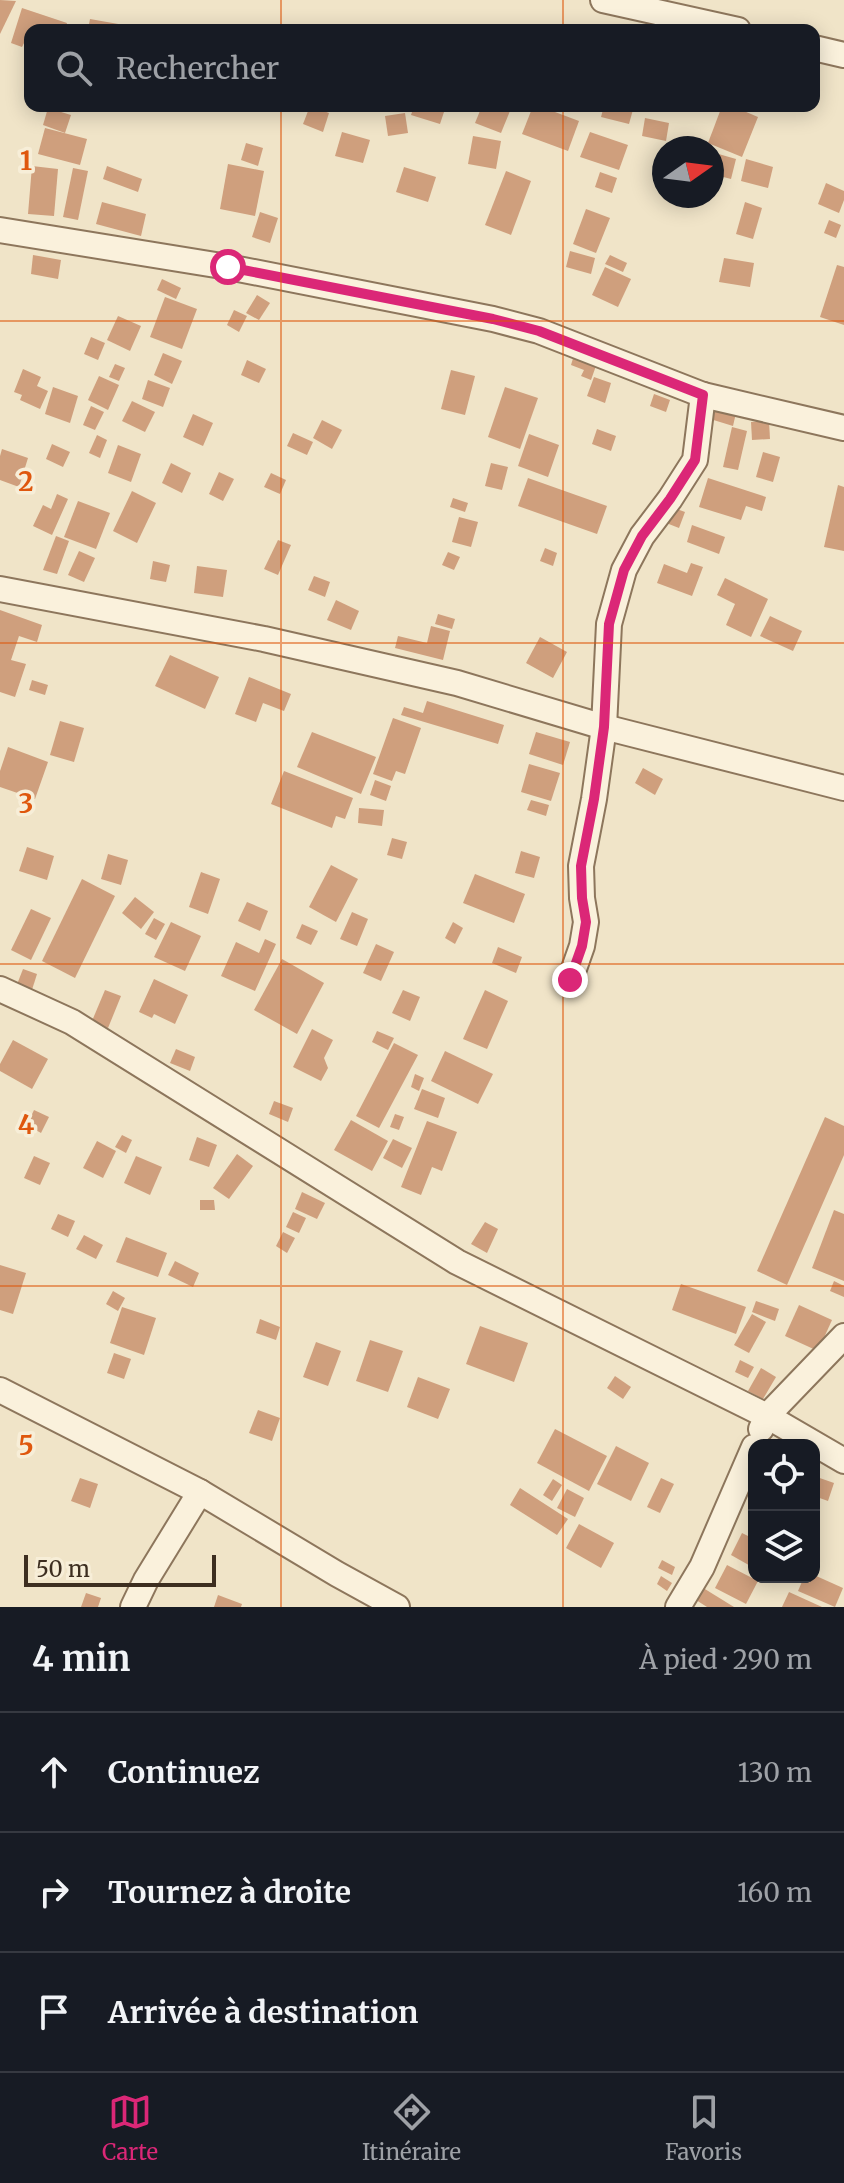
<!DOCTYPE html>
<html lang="fr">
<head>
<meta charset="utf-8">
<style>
	:root { --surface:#171b24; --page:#20242c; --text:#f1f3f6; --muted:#9ea1a6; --line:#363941; --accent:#db2777 }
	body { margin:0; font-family:Merriweather,serif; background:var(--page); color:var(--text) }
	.controls { position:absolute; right:24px; bottom:24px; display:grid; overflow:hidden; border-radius:16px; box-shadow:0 4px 20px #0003 }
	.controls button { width:72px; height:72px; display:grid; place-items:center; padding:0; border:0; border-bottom:2px solid var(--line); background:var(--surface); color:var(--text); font:40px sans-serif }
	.compass { position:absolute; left:652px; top:136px; width:72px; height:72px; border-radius:50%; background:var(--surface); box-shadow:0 4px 20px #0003; rotate:76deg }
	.scale { position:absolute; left:24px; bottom:20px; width:192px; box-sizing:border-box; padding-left:8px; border:4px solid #3d2e20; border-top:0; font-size:22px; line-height:28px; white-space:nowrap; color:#3d2e20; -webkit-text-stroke:6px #f7eed8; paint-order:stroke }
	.stop { position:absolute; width:24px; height:24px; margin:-18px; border:6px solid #db2777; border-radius:50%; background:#fff }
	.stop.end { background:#db2777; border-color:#fff; box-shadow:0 2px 8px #0008 }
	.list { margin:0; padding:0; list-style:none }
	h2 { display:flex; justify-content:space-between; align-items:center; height:104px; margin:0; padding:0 32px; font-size:34px }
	h2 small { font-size:26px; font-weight:400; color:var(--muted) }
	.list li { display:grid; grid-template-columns:52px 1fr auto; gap:24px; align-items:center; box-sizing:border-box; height:120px; padding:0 32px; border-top:2px solid var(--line) }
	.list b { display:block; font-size:30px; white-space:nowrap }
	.list em { font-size:26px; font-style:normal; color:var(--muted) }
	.icon { flex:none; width:44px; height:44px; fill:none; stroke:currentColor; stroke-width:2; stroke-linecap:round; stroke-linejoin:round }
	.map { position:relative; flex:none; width:844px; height:1607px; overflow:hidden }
	.search { position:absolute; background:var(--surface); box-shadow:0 4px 20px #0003; left:24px; right:24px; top:24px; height:88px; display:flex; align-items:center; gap:20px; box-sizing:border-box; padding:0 28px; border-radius:16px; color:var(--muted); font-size:30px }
	.sheet { height:464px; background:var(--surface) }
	nav { display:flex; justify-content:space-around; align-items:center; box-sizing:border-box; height:112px; border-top:2px solid var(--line); background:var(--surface); font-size:22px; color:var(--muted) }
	nav a { display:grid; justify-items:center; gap:4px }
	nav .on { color:var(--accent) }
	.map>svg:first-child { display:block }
	.building { fill:#cf9f7d }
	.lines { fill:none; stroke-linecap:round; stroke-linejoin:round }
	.street-casing { stroke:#8d765c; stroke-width:28 }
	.street { stroke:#faf1dc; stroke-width:24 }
	.route { stroke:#db2777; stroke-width:10 }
	.grid { fill:none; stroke:#df570d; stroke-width:2; stroke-opacity:0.55 }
	.grid-label { font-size:26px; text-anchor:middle; font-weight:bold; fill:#df570d; stroke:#f7eed8; stroke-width:7; stroke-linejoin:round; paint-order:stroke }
</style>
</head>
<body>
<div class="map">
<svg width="844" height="1607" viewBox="0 0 844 1607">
	<rect width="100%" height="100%" fill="#f0e4c8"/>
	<g class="building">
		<polygon points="0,0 16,1 0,34"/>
		<polygon points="22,8 67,23 65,30 30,30 30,43 25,41 22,47 11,43"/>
		<polygon points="90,19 141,28 141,30 88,30"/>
		<polygon points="310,106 329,113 323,132 303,124"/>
		<polygon points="414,106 446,106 440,124 411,115"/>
		<polygon points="482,106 512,106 501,133 475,123"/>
		<polygon points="533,106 539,106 579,121 568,151 522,134"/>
		<polygon points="604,106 634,106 629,124 601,117"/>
		<polygon points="722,106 732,106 758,117 742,157 708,143"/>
		<polygon points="48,108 71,115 65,133 43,125"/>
		<polygon points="405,113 408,133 388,136 385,116"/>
		<polygon points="645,118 669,123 666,141 642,136"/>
		<polygon points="45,128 87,139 80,165 38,154"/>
		<polygon points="342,132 370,140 363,163 335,156"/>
		<polygon points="590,132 628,145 619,170 580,157"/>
		<polygon points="473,136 501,141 496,169 468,164"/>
		<polygon points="246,143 263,148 258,166 241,160"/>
		<polygon points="715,153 736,159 731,179 712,174"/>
		<polygon points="746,159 773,167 768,188 741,181"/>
		<polygon points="228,164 264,171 255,216 220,209"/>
		<polygon points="32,166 58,169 54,216 28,214"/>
		<polygon points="107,166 142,179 138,192 103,179"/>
		<polygon points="404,167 436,177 428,202 396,192"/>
		<polygon points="73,168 88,171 78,220 63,217"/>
		<polygon points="506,171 531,181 511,235 485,225"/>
		<polygon points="600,172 617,178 612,193 595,187"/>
		<polygon points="826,183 844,191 844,200 839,213 818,204"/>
		<polygon points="102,202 146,214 141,236 96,224"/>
		<polygon points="745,202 762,208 753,239 736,234"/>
		<polygon points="586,209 610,218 596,253 573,244"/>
		<polygon points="260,212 278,218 270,243 252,237"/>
		<polygon points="829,220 841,225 836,238 824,233"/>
		<polygon points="570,251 595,258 591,274 566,267"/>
		<polygon points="33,255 61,260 58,279 31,274"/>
		<polygon points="610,255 627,263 623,272 605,264"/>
		<polygon points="724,258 754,263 750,287 719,282"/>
		<polygon points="837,265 844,267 844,325 820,317"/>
		<polygon points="605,267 631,279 618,307 592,295"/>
		<polygon points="162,279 181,288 176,299 157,290"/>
		<polygon points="257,295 270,303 259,320 246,313"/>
		<polygon points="165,297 197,309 182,349 150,337"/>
		<polygon points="234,310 247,316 239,332 227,325"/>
		<polygon points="118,316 141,326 130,351 107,340"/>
		<polygon points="91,337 105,343 98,360 84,354"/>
		<polygon points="163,353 182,361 172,384 154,375"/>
		<polygon points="574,355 597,363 591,380 581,376 584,370 571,365"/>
		<polygon points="247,360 266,369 259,383 241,375"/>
		<polygon points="115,364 125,368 119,381 109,377"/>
		<polygon points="23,369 41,377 37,386 48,391 40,409 20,400 22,395 14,392"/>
		<polygon points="451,370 475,376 465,415 441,409"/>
		<polygon points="99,376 119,385 108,410 88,400"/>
		<polygon points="594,377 611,383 605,403 587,396"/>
		<polygon points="148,380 170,388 163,407 142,399"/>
		<polygon points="53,387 78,396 70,423 45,414"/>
		<polygon points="505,387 538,398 520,449 488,437"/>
		<polygon points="654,394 670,400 666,412 650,406"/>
		<polygon points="132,401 155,412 145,432 122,421"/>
		<polygon points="91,406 104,412 95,430 83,425"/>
		<polygon points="711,406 736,413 733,426 707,418"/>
		<polygon points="193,414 213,423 203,446 183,437"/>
		<polygon points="322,420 342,430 332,449 313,438"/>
		<polygon points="769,421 770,439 752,440 751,422"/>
		<polygon points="732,427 747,431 738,470 723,467"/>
		<polygon points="597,429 616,436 611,451 592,444"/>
		<polygon points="293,433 313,442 307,455 287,446"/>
		<polygon points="529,434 559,445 548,477 518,466"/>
		<polygon points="97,435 107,440 100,458 89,453"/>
		<polygon points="52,444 70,452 63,467 46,459"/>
		<polygon points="118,445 141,454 131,482 108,473"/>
		<polygon points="2,449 28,458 19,487 0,480 0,456"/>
		<polygon points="763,452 780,457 773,482 756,477"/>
		<polygon points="171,463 191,473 182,493 162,483"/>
		<polygon points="491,463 508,467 502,490 485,486"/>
		<polygon points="219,472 234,479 223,501 209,494"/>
		<polygon points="271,473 286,480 280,494 264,487"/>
		<polygon points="528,478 607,506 597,534 518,506"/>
		<polygon points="708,478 766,497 762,511 746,506 741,520 699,507"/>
		<polygon points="838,485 844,487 844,551 824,547"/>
		<polygon points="132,491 156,503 137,543 113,531"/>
		<polygon points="57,494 68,499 52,535 33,526 43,505 51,509"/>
		<polygon points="453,498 468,503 465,512 450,507"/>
		<polygon points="78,501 110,513 96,549 64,537"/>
		<polygon points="666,505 685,512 679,528 661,521"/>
		<polygon points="459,517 478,522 471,547 452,542"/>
		<polygon points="692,525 725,537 719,554 687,542"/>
		<polygon points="56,536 69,541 57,574 43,570"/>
		<polygon points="278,540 291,545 278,575 264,569"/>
		<polygon points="545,548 557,553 553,566 540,561"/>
		<polygon points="79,551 95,558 84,582 68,575"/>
		<polygon points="448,552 460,557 454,570 442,565"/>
		<polygon points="153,561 170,565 166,582 150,579"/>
		<polygon points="691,563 703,567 692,596 657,583 664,564 687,573"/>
		<polygon points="197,566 227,570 223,597 194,593"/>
		<polygon points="314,576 330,582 325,597 308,590"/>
		<polygon points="725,578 768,599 751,637 726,625 735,604 717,595"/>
		<polygon points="336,600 359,611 351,630 327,620"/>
		<polygon points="0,610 42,625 37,642 19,636 11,660 26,664 15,697 0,692"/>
		<polygon points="438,614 455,619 452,629 435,624"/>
		<polygon points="770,616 802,631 793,651 760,636"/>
		<polygon points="431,626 450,631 443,660 395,648 398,636 427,643"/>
		<polygon points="540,637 567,652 553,678 526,663"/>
		<polygon points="170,655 219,677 205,709 155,686"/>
		<polygon points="249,677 291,694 284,711 263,703 256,722 235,714"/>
		<polygon points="32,680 48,685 45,695 29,690"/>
		<polygon points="427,701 504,725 498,744 401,715 404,707 423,713"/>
		<polygon points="393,718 421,728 405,774 396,771 392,781 373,774"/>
		<polygon points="60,721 84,728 74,762 50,755"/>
		<polygon points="312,732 376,757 361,794 297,767"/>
		<polygon points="536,732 570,742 563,765 529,754"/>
		<polygon points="8,747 48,762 35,799 0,787 0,771"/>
		<polygon points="529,764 560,773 551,801 521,792"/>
		<polygon points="643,768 663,779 655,795 635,783"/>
		<polygon points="284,771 353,798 345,819 336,816 332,828 271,804"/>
		<polygon points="375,780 391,786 386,801 370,795"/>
		<polygon points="531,800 549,805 546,816 527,810"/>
		<polygon points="359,808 384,810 382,826 358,823"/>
		<polygon points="392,838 407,842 402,859 387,855"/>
		<polygon points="27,847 54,856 47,880 19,871"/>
		<polygon points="521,851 540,857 534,878 515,873"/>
		<polygon points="108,854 128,860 121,885 101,879"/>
		<polygon points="331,865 358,879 336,922 309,907"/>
		<polygon points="201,872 220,879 208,914 189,907"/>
		<polygon points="475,874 525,894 514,923 463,903"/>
		<polygon points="82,879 115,896 75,978 42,961"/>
		<polygon points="135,897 154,912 141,929 122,913"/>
		<polygon points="247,902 268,911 260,931 238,921"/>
		<polygon points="31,909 51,918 31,960 11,950"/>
		<polygon points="352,912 368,919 357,946 340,939"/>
		<polygon points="154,918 165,924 156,940 145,934"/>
		<polygon points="171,922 201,936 185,971 154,957"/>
		<polygon points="453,922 463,928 455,944 445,938"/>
		<polygon points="302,924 318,931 311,945 296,938"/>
		<polygon points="265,939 276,944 255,991 221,976 236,942 259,953"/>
		<polygon points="376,944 394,952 381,981 363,973"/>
		<polygon points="498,947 522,957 516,973 492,963"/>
		<polygon points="282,959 324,983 297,1034 254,1010"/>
		<polygon points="23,969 37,974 31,993 16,987"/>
		<polygon points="154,979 188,995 175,1024 154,1014 152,1018 139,1012"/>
		<polygon points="105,990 121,996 108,1028 92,1021"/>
		<polygon points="403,990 420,997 410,1021 392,1013"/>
		<polygon points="485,990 508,1001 487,1049 463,1039"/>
		<polygon points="312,1029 333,1040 324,1058 328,1068 321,1081 293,1067"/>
		<polygon points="377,1031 394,1038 388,1050 372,1042"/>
		<polygon points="13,1040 48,1059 32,1089 0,1071 0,1064"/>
		<polygon points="394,1043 418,1055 379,1128 356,1116"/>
		<polygon points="176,1049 195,1057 190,1071 170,1063"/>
		<polygon points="445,1051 493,1074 478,1104 431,1081"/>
		<polygon points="415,1074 424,1078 419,1091 411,1087"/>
		<polygon points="422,1089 445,1098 438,1118 414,1109"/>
		<polygon points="274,1101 293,1108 288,1122 269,1114"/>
		<polygon points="34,1110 49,1117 41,1133 27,1125"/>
		<polygon points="395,1114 404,1117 399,1130 390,1127"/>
		<polygon points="825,1117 844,1126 844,1155 787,1285 757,1271"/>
		<polygon points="351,1120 388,1141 372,1171 334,1150"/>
		<polygon points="427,1121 457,1132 442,1171 432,1167 421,1195 401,1187"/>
		<polygon points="122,1135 132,1140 126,1153 115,1147"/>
		<polygon points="197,1137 217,1145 209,1167 189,1160"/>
		<polygon points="393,1139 412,1148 402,1168 383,1158"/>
		<polygon points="97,1141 116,1151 103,1178 83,1168"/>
		<polygon points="237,1154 253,1166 229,1199 213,1188"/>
		<polygon points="34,1156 50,1163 40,1185 24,1178"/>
		<polygon points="136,1156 162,1167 150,1195 124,1183"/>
		<polygon points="302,1192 325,1203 317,1219 295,1209"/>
		<polygon points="200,1200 214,1200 215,1210 200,1210"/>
		<polygon points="834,1210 844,1214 844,1281 812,1268"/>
		<polygon points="293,1212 306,1218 299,1233 286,1227"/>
		<polygon points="58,1214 75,1221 68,1237 51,1229"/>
		<polygon points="485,1222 498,1229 487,1253 471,1244"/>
		<polygon points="283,1232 295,1238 287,1253 276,1246"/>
		<polygon points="84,1235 103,1245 96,1259 76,1249"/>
		<polygon points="126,1237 167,1253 158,1277 116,1262"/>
		<polygon points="175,1261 199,1273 193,1287 168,1275"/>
		<polygon points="0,1265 26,1273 13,1314 0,1310"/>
		<polygon points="834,1281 844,1286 844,1297 830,1291"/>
		<polygon points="681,1284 746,1307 736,1334 672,1310"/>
		<polygon points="113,1291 125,1298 118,1311 106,1304"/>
		<polygon points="756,1301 779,1309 775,1321 752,1312"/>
		<polygon points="799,1305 832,1320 818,1351 785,1336"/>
		<polygon points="122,1307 156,1318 144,1355 110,1343"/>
		<polygon points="752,1314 766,1322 749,1353 734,1345"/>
		<polygon points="260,1319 280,1327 276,1340 256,1333"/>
		<polygon points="480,1326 528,1343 514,1382 466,1364"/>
		<polygon points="370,1340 403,1351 388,1392 356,1381"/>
		<polygon points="316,1342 341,1351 328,1386 303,1377"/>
		<polygon points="114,1353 131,1359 124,1379 107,1373"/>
		<polygon points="740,1360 754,1367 748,1378 735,1372"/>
		<polygon points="761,1368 776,1377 763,1399 748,1391"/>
		<polygon points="615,1376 631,1387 623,1399 607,1388"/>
		<polygon points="418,1377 450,1389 438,1419 407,1407"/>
		<polygon points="258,1410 280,1418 272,1441 249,1433"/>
		<polygon points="555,1429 607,1456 589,1491 537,1463"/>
		<polygon points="616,1446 649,1463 631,1501 597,1484"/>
		<polygon points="814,1476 834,1483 828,1501 814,1496"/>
		<polygon points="80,1478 98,1484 90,1508 71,1501"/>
		<polygon points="661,1478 674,1484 660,1513 647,1507"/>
		<polygon points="553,1479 562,1485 552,1501 543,1495"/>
		<polygon points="520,1488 568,1519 557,1535 510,1505"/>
		<polygon points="567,1489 584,1498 575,1517 557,1508"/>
		<polygon points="579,1524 614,1543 601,1568 566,1548"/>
		<polygon points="742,1533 754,1539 754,1568 731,1555"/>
		<polygon points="662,1560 675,1567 672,1575 658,1568"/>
		<polygon points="727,1565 758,1581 746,1604 715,1588"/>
		<polygon points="814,1575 843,1588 835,1607 798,1591 804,1577"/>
		<polygon points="661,1576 672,1583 667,1591 657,1584"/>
		<polygon points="700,1586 734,1607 707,1607 693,1598"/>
		<polygon points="789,1592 822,1607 782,1607"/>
		<polygon points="86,1593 101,1598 98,1607 81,1607"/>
		<polygon points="218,1595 242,1604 241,1607 214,1607"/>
	</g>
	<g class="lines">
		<g class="street-casing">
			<g id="street">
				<polyline points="603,0 738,30"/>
				<polyline points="814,48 844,55"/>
				<polyline points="0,230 228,267 493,319 539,331 703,395 844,428"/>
				<polyline points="0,589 264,639 457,683 604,727 844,788"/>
				<polyline points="570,980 582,946 586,922 582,898 581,866 594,799 604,727 609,624 624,570 642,536 670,499 695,460 703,395"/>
				<polyline points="0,989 72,1022 457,1262 767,1416 844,1461"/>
				<polyline points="0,1390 200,1492 337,1574 397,1607"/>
				<polyline points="761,1429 767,1416 844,1336"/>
				<polyline points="133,1607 146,1580 200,1492"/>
				<polyline points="678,1607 702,1567 754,1447"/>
			</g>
		</g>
		<use href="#street" class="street"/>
	</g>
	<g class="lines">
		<polyline class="route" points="228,267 493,319 539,331 703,395 695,460 670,499 642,536 624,570 609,624 604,727 594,799 581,866 582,898 586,922 582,946 570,980"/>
	</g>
	<path class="grid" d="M281,0V30M563,0V30M281,106V1607M563,106V1607M0,321H844M0,643H844M0,964H844M0,1286H844"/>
	<g class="grid-label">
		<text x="26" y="170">1</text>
		<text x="26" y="491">2</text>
		<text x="26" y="813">3</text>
		<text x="26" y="1134">4</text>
		<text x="26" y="1455">5</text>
	</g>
</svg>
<div class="controls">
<button><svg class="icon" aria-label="locate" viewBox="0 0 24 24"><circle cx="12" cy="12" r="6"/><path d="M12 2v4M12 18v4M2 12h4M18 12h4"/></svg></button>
<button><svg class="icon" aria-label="layers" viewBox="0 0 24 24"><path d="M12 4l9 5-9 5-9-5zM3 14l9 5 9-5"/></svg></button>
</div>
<svg class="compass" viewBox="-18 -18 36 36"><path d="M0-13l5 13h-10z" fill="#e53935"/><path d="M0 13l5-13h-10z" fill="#9ea1a6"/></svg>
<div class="scale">50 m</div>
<div class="stop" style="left:228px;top:267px"></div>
<div class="stop end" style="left:570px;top:980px"></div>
<div class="search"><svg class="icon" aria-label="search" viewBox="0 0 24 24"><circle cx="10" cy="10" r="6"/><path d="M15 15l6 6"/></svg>Rechercher</div>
</div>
<section class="sheet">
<h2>4 min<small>À pied · 290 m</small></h2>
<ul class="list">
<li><svg class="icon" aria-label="ahead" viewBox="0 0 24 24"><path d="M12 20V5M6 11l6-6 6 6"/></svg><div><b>Continuez</b></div><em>130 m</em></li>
<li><svg class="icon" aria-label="right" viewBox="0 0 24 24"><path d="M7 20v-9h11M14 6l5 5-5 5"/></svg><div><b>Tournez à droite</b></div><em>160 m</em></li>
<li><svg class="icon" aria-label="arrive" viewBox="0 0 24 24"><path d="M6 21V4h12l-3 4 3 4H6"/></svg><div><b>Arrivée à destination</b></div></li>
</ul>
</section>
<nav>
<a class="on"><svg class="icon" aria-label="map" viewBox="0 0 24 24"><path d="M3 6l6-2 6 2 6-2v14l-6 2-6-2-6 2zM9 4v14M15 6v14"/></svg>Carte</a>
<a><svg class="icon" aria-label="directions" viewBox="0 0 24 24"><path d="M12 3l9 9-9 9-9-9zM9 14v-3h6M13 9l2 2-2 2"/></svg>Itinéraire</a>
<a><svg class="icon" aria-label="saved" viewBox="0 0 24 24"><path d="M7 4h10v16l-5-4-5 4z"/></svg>Favoris</a>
</nav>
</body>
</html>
